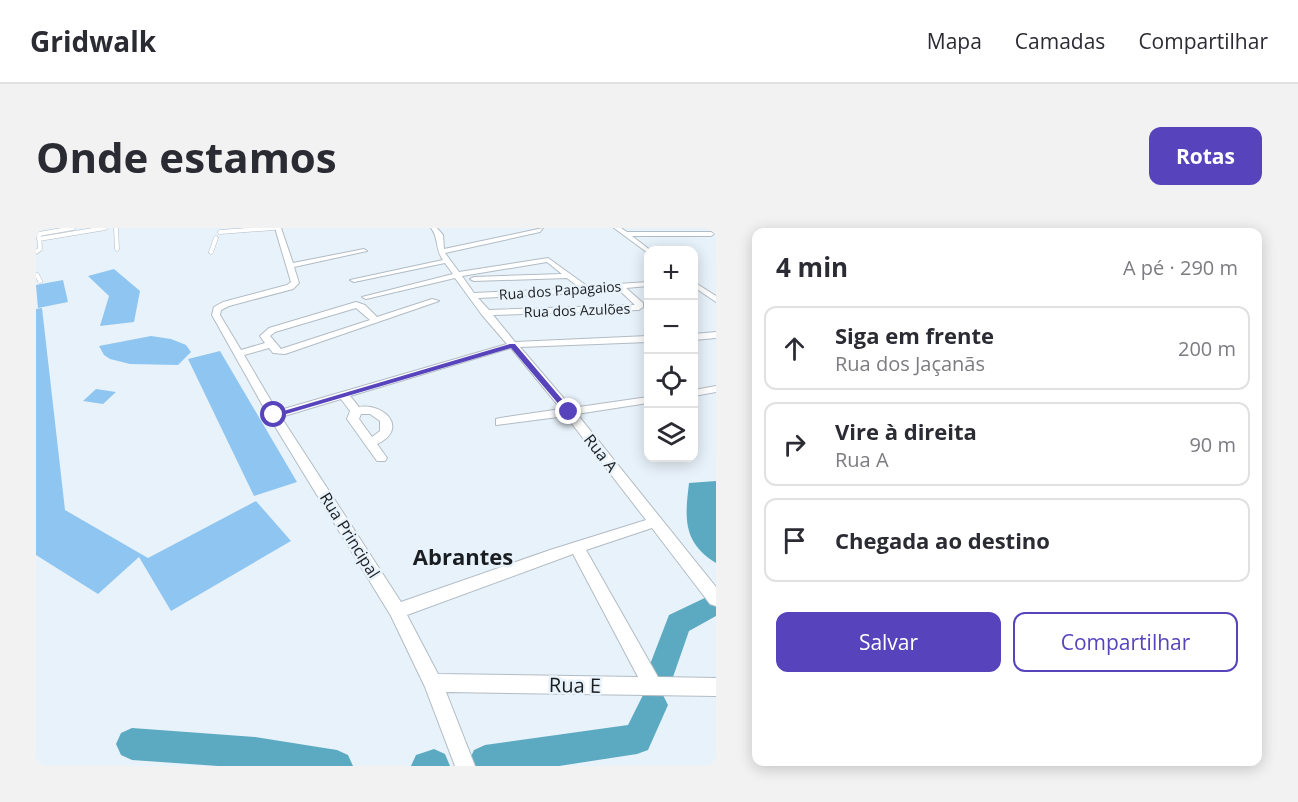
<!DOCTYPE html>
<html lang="pt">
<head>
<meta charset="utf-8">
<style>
	:root { --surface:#fff; --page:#f2f2f3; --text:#2b2b33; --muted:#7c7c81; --line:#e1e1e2; --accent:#5744bc }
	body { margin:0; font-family:"Open Sans",sans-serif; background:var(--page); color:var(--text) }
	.controls { position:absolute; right:18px; top:18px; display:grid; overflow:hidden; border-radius:12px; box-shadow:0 3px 15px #0003 }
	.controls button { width:54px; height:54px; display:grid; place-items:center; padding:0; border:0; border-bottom:2px solid var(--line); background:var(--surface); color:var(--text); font:30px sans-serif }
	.stop { position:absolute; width:18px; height:18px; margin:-14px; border:4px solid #5744bc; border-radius:50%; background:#fff }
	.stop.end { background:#5744bc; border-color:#fff; box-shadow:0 2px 6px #0008 }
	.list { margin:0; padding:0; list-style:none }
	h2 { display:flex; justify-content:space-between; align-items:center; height:78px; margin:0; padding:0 24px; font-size:26px }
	h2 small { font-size:20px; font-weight:400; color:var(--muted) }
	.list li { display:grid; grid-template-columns:39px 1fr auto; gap:18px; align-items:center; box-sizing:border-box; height:84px; margin:0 12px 12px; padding:0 12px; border:2px solid var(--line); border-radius:12px }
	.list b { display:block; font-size:22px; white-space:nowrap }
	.list p { margin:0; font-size:20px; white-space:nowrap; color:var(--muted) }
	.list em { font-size:20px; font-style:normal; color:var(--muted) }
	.actions { display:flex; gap:12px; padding:18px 24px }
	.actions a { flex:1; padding:14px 0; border:2px solid var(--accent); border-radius:12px; text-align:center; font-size:21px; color:var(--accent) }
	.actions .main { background:var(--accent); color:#fff }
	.icon { flex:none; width:33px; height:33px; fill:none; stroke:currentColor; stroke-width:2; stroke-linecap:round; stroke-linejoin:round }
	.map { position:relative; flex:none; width:680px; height:538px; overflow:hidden; border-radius:12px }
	header { display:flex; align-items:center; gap:36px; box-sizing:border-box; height:84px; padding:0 30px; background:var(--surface); border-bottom:2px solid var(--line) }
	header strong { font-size:28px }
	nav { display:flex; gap:33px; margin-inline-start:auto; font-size:21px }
	.intro { display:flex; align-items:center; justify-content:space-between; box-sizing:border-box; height:144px; padding:0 36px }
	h1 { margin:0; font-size:42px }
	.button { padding:15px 27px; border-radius:12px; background:var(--accent); color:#fff; font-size:21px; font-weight:700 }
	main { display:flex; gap:36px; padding:0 36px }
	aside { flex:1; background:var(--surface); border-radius:12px; box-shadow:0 3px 15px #0003 }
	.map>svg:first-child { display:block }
	.water { fill:#5caac2 }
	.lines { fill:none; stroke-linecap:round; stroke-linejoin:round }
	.river { fill:#5caac2; fill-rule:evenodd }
	.building { fill:#8fc6f1 }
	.service-casing { stroke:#b2bcc4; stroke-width:5 }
	.minor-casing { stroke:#b2bcc4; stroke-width:2 }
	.service { stroke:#fff; stroke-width:4 }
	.minor { fill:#fff; fill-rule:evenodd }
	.route { fill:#5744bc }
	.labels { text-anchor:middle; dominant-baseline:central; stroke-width:5; stroke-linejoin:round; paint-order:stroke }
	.far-street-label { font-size:14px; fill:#1a1e21; stroke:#e8f2fa }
	.street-label { font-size:16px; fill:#1a1e21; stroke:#e8f2fa }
	.near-street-label { font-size:20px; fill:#1a1e21; stroke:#e8f2fa }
	.district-label { font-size:22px; font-weight:bold; fill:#1a1e21; stroke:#e8f2fa }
</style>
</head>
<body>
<header>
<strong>Gridwalk</strong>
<nav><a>Mapa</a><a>Camadas</a><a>Compartilhar</a></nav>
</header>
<div class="intro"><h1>Onde estamos</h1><a class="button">Rotas</a></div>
<main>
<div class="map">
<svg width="680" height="538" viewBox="0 0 680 538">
	<rect width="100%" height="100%" fill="#e8f2fa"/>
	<path class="water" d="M680,253V335C646,314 649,289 653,255Z"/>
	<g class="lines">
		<g class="river">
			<polygon points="675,367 680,369 680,388 653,403 637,449 627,453 617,449 613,439 633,387"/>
			<polygon points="617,462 627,467 632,477 612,522 601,526 523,538 435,538 433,533 438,522 449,517 592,497 607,467"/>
			<polygon points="96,500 219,509 301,522 312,527 317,538 182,538 96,532 85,527 80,516 85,505"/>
			<polygon points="398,521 409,526 414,538 375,538 380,527"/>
		</g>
	</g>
	<g class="building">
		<polygon points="78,41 104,63 98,94 64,98 73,68 52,48"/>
		<polygon points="27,52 32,74 2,80 0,57"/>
		<polygon points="6,80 29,282 112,330 220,273 255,313 135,383 103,329 62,366 0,327 0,81"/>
		<polygon points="115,108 135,111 150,117 155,124 142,137 94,136 74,131 68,127 63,118"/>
		<polygon points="184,123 261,254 218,268 152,131"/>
		<polygon points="60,161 80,164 67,176 47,173"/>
	</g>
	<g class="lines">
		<g class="service-casing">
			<g id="service">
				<polyline points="80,0 81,21"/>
				<polyline points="184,4 238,0"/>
				<polyline points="3,11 69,0"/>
				<polyline points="0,24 4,21 3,6 37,0"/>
				<polyline points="175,24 180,10"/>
				<polyline points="1,47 4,53"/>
			</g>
		</g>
		<g class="minor-casing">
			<g id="minor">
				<path d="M239,0H245L257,35L328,21L331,23L258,39L263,55L257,61L193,78L185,82L184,87L205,122L229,115L224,108L233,100L320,74L329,77L341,89L396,71L403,73L249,126L237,125L233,120L208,127L241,183L471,116L446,87L419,50L330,71L326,69L417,46L409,35L318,54L314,52L407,32C399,21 403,10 395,0H401L407,7L408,21L507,0L504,4L409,25L423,44L512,30L551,58L612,54V58L590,60L607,75V79L603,82L457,87L479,114L612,108V114L484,119L536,180L612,169V175L541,186L680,359V378L674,376L616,300L550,322L622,449L680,450V468L410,464L439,538H419L389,459L355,388L232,187L176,87L178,79L187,74L251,57L255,54ZM511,34L526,46L438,49L434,51L438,53L531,50L544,60L438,65L426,48ZM581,60L599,77L453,82L442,70L546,65L551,62ZM320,80L334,92L245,121L234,108L239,104ZM475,120L525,181L464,190L460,191V197L530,188L610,292L514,322L365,374L245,189L305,171L314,183L311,191L341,233H349L351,230L341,216C373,201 349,175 323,179L314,168ZM325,186H334L344,193V203L336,209L323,191ZM537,326L602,449L402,446L371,387Z"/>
				<polygon points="578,0 585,0 591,4 675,4 678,6 675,8 596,8 614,22 612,25"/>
				<polygon points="658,54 680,68 680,74 658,59"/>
				<polygon points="680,104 680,110 658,112 658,106"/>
				<polygon points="680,158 680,164 658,168 658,162"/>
			</g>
		</g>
		<use href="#service" class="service"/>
		<use href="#minor" class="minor"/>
	</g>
	<polygon class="route" points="474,116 479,116 536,183 536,186 531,186 475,120 240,189 234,187"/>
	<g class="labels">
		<g class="far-street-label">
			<text transform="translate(524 62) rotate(-4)">Rua dos Papagaios</text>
			<text transform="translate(541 82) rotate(-2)">Rua dos Azulões</text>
		</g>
		<g class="street-label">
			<text transform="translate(565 225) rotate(52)">Rua A</text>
			<text transform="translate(314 307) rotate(58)">Rua Principal</text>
		</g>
		<g class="near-street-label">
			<text transform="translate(539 457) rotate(1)">Rua E</text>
		</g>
		<g class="district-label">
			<text x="427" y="328">Abrantes</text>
		</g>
	</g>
</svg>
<div class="controls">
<button>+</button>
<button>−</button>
<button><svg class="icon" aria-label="locate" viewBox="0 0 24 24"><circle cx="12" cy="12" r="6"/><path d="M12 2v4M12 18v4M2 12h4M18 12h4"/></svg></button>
<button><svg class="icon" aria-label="layers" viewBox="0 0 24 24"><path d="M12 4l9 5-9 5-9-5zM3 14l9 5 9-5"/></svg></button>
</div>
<div class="stop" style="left:238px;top:187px"></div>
<div class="stop end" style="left:533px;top:184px"></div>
</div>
<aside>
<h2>4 min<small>A pé · 290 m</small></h2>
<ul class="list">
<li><svg class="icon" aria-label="ahead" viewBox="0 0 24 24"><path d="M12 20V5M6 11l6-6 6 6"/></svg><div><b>Siga em frente</b><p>Rua dos Jaçanãs</p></div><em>200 m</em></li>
<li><svg class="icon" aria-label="right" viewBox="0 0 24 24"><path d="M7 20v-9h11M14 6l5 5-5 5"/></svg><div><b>Vire à direita</b><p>Rua A</p></div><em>90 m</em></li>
<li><svg class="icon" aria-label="arrive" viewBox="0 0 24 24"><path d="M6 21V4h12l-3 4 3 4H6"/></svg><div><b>Chegada ao destino</b></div></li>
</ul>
<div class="actions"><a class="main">Salvar</a><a>Compartilhar</a></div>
</aside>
</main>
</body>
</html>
